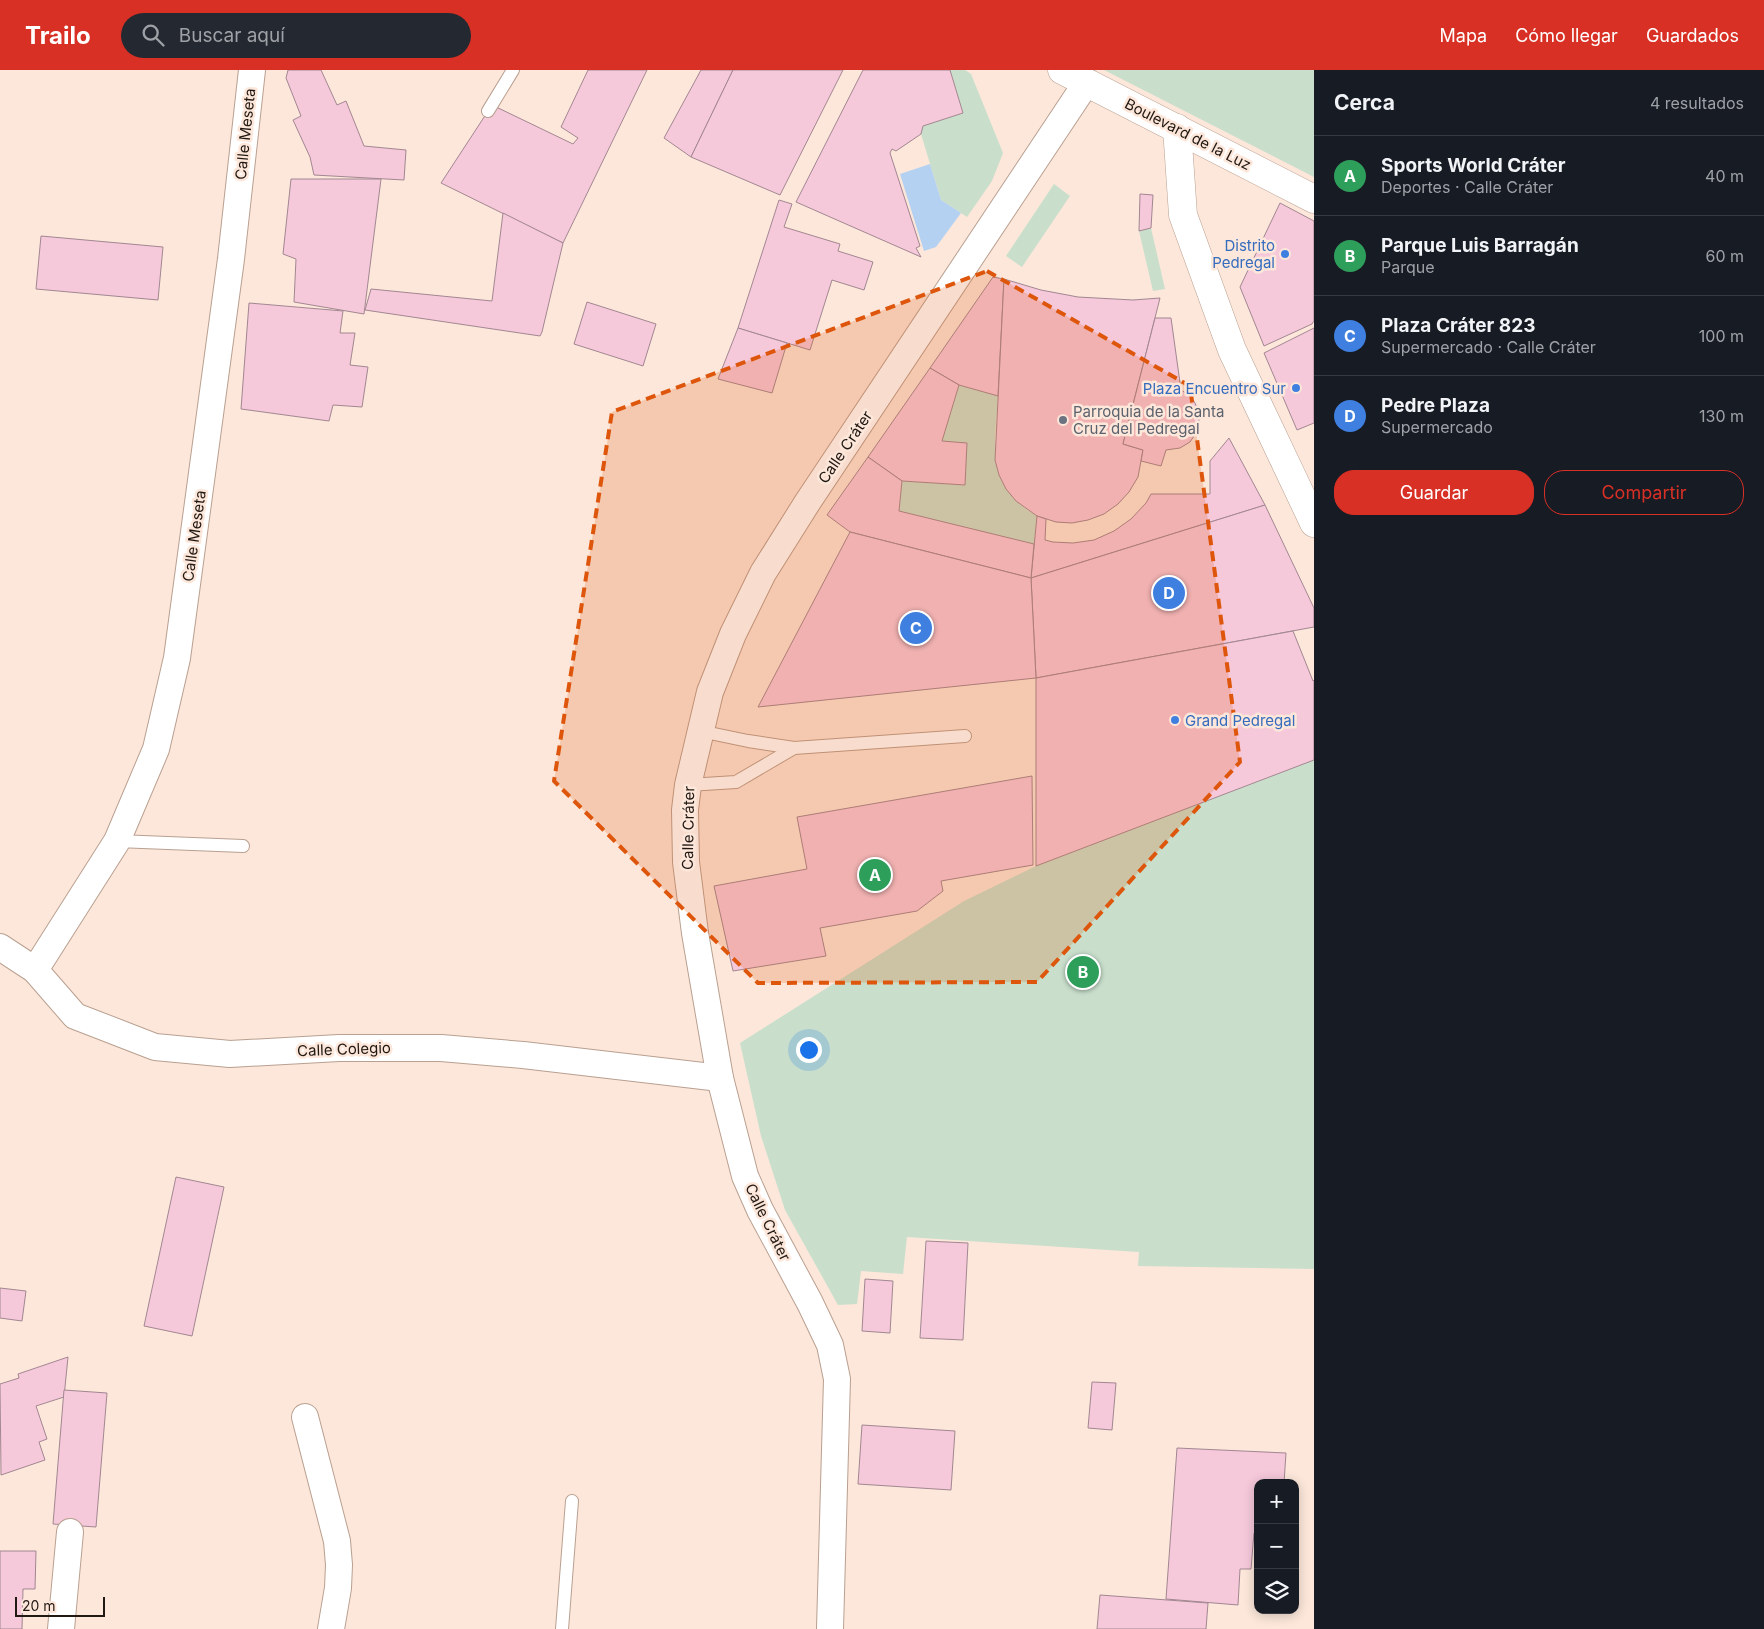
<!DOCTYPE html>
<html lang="es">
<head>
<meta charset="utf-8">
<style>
	:root { --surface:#171b24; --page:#242831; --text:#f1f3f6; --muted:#9ea1a6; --line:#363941; --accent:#d93025 }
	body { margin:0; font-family:Inter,sans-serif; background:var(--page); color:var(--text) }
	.controls { position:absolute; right:15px; bottom:15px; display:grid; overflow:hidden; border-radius:10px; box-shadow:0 2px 12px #0003 }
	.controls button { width:45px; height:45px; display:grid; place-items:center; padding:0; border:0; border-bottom:1px solid var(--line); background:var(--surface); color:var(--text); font:25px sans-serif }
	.scale { position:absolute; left:15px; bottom:12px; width:90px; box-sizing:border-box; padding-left:5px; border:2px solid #211812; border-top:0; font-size:14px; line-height:18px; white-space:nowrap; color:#211812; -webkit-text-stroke:4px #fce7da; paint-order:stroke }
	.you { position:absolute; left:808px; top:979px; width:18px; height:18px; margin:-12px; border:4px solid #fff; border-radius:50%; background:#1a73e8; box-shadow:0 0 0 8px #1a73e833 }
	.badge { display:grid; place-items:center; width:32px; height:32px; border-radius:50%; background:var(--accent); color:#fff; font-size:16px; font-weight:700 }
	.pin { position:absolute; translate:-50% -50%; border:2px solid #fff; box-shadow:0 1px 5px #0006 }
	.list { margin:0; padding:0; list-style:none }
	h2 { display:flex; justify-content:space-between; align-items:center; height:65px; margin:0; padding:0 20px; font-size:21px }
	h2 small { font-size:16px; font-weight:400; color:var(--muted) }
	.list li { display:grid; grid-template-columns:32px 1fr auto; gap:15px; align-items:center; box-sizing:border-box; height:80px; padding:0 20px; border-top:1px solid var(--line) }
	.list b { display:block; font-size:19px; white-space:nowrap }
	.list p { margin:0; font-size:16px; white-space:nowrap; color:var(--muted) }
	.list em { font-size:16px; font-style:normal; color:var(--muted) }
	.actions { display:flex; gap:10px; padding:15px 20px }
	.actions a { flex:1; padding:11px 0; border:1px solid var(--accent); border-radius:20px; text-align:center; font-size:18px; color:var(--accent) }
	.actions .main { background:var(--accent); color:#fff }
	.icon { flex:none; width:28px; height:28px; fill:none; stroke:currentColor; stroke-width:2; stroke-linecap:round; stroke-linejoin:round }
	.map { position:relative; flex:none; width:1314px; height:1559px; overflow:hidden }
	header { display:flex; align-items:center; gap:30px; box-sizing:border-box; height:70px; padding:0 25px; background:var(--accent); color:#fff }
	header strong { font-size:24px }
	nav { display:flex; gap:28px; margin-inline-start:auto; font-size:18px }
	.search { width:350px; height:45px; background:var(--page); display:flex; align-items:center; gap:12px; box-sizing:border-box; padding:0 18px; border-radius:28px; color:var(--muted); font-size:19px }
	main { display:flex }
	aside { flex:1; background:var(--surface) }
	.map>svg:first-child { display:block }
	.green { fill:#c9dfcc }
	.water { fill:#b4d1f2 }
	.building { fill:#f5c8da; stroke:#a28791 }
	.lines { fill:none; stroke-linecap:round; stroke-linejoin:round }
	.service-casing { stroke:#b9a091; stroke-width:14 }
	.minor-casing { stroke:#b9a091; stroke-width:28 }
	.tertiary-casing { stroke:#b9a091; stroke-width:29 }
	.service { stroke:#fff; stroke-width:12 }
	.minor { stroke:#fff; stroke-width:26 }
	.tertiary { stroke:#fff; stroke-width:28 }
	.marked { fill:#de560c; fill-opacity:0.2; stroke:#de560c; stroke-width:4; stroke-dasharray:10 6; stroke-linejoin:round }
	.shop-dot { fill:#3f7fe0; stroke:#fce7da; stroke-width:2 }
	.worship-dot { fill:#6b7280; stroke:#fce7da; stroke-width:2 }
	.labels { text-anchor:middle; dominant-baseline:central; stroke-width:5; stroke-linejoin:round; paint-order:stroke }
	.street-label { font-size:15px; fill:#211812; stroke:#fce7da }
	.shop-label { font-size:15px; fill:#366cbe; stroke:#fce7da; text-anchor:end }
	.worship-label { font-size:15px; fill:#5b616d; stroke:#fce7da; text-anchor:start }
</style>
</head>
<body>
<header>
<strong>Trailo</strong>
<div class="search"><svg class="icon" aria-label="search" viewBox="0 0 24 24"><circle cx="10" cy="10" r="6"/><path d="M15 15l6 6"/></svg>Buscar aquí</div>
<nav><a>Mapa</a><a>Cómo llegar</a><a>Guardados</a></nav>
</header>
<main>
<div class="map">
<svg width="1314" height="1559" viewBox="0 0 1314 1559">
	<rect width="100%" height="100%" fill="#fce7da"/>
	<g class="green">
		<polygon points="950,0 965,0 971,4 1003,83 992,111 967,147 941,130 921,64 923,56 963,43"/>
		<polygon points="1104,0 1314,0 1314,107"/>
		<polygon points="1054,114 1070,126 1022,197 1006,186"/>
		<polygon points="1151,158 1165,219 1153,221 1139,161"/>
		<path d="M959,315L998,326C995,378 984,415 1037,446L1034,474L899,441L902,411L965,415L967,373L942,371Z"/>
		<polygon points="1314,690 1314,1199 1138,1196 1139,1182 907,1167 903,1204 861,1201 857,1234 838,1235 785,1140 761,1066 740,973 964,831 1036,796"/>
	</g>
	<polygon class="water" points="930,94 941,130 961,143 936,177 924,181 900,104"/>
	<g class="building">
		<polygon points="288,0 321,0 337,35 346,31 364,76 406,80 404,110 314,105 310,87 293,50 301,46 286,8"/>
		<polygon points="588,0 647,0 563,173 441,113 492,35 573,74 578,68 561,57"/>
		<polygon points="701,0 733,0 691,87 664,68"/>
		<polygon points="733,0 843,0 780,125 691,87"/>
		<polygon points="863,0 950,0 963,43 923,56 921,64 896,81 892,79 890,83 920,176 916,178 921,187 796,132"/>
		<polygon points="291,109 381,109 364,244 294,232 296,189 283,184"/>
		<polygon points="1140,124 1153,125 1151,158 1139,161"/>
		<polygon points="779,130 792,134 784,157 840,174 838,181 873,192 864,220 832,210 810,280 738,258"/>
		<polygon points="1280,133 1314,151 1314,251 1312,254 1264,276 1240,217"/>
		<polygon points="503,143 563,173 542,262 540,266 365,240 371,219 492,231"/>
		<polygon points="41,166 163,177 158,230 36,219"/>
		<polygon points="993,207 1004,209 998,326 959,315 930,298"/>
		<polygon points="1004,209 1041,220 1078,227 1133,230 1160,228 1123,374 1143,380 1138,407 1129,422 1118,434 1104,444 1088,450 1072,453 1056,452 1037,446 1016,431 1006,419 999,405 995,390"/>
		<polygon points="587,232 656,254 643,296 574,274"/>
		<polygon points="249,233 343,241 340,263 355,263 350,295 368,297 362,337 333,335 329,351 241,339"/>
		<polygon points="1155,248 1171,248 1181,320 1189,325 1195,333 1199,343 1199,353 1196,363 1190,372 1180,378 1166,380 1161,396 1141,391 1143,380 1123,374"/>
		<polygon points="738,258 787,273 772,323 718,309"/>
		<polygon points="1314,258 1314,353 1297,360 1264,283"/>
		<polygon points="930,298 959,315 942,371 967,373 965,415 902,411 868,387"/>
		<polygon points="1229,368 1265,435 1031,508 1037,446 1046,449 1045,470 1053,472 1073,473 1094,470 1114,461 1131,449 1146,433 1151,424 1210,424 1210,391"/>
		<polygon points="868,387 902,411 899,441 1034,474 1031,508 850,462 827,445"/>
		<polygon points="1265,435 1314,538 1314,557 1036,608 1031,508"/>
		<polygon points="850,462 1031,508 1036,608 758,637"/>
		<polygon points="1293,561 1313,611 1314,610 1314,690 1036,796 1036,608"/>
		<polygon points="1032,706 1033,795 941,811 943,821 917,841 820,858 826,886 733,901 714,816 807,799 797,747"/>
		<polygon points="176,1107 224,1117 192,1266 144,1256"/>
		<polygon points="926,1171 968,1173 963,1270 920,1268"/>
		<polygon points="865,1209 893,1211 890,1263 862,1261"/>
		<polygon points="0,1218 26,1221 22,1251 0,1248"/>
		<polygon points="68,1287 64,1327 36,1336 47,1369 39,1372 45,1390 1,1405 0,1314 19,1308 18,1304"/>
		<polygon points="1092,1312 1116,1313 1112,1360 1088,1358"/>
		<polygon points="64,1320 107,1323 96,1457 53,1454"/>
		<polygon points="862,1355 955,1361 951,1420 858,1414"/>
		<polygon points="1177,1378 1286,1383 1284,1413 1258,1413 1258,1463 1254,1463 1251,1499 1240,1499 1238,1535 1166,1529"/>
		<polygon points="0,1481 36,1481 35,1519 23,1519 22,1559 0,1559"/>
		<polygon points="1100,1525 1208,1533 1206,1559 1097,1559"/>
	</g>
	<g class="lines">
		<g class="service-casing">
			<g id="service">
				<polyline points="488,41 513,0"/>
				<polyline points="700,661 748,671 794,678 965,666"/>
				<polyline points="688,715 736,712 794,678"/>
				<polyline points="117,771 243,776"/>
				<polyline points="562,1559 572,1431"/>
			</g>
		</g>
		<g class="minor-casing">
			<g id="minor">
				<polyline points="0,877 35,900 75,946 155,977 230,984 339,978 441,978 523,985 720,1008"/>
				<polyline points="35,900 117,771 156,679 177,588 231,189 252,0"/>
				<polyline points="305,1347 337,1471 339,1495 338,1518 331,1559"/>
				<polyline points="61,1559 70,1462"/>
				<polyline points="830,1559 837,1309 830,1275 810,1233 760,1140 745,1106 720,1008 695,863 686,792 685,740 688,715 710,622 733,564 763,503 807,433 1087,12"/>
			</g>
		</g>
		<g class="tertiary-casing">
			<g id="tertiary">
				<polyline points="1062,0 1314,129"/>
				<polyline points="1177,58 1183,145 1232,280 1314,453"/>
			</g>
		</g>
		<use href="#service" class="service"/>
		<use href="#minor" class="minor"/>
		<use href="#tertiary" class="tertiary"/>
	</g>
	<path class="marked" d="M987,201L1190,316L1240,692L1037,912L758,913L554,711L612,342Z"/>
	<g class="shop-dot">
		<circle cx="1285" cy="184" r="5"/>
		<circle cx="1296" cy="318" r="5"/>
		<circle cx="1175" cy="650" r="5"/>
	</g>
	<circle class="worship-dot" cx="1063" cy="350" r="5"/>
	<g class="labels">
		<g class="street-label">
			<text transform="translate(245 64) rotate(-84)">Calle Meseta</text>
			<text transform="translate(1188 64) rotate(27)">Boulevard de la Luz</text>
			<text transform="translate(845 377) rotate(-56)">Calle Cráter</text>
			<text transform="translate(194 466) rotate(-82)">Calle Meseta</text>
			<text transform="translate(688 758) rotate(-89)">Calle Cráter</text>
			<text transform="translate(344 979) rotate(-2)">Calle Colegio</text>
			<text transform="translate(768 1152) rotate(64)">Calle Cráter</text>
		</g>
		<g class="shop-label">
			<text x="1275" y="175">Distrito<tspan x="1275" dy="17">Pedregal</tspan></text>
			<text x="1286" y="318">Plaza Encuentro Sur</text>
			<text x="1185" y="650" text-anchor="start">Grand Pedregal</text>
		</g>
		<g class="worship-label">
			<text x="1073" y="341">Parroquia de la Santa<tspan x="1073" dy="17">Cruz del Pedregal</tspan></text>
		</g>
	</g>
</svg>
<div class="controls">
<button>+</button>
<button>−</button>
<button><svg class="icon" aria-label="layers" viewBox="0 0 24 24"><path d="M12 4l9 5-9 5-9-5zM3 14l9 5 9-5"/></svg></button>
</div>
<div class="scale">20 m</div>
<div class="you"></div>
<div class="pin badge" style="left:875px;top:805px;background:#2e9e5b">A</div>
<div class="pin badge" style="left:1083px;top:902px;background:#2e9e5b">B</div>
<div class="pin badge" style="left:916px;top:558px;background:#3f7fe0">C</div>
<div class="pin badge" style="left:1169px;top:523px;background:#3f7fe0">D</div>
</div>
<aside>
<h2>Cerca<small>4 resultados</small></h2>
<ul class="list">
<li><span class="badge" style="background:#2e9e5b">A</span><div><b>Sports World Cráter</b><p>Deportes · Calle Cráter</p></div><em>40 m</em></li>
<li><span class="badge" style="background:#2e9e5b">B</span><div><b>Parque Luis Barragán</b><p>Parque</p></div><em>60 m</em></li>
<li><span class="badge" style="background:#3f7fe0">C</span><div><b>Plaza Cráter 823</b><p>Supermercado · Calle Cráter</p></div><em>100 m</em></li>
<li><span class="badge" style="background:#3f7fe0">D</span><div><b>Pedre Plaza</b><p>Supermercado</p></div><em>130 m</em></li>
</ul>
<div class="actions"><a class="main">Guardar</a><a>Compartir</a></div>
</aside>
</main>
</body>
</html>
